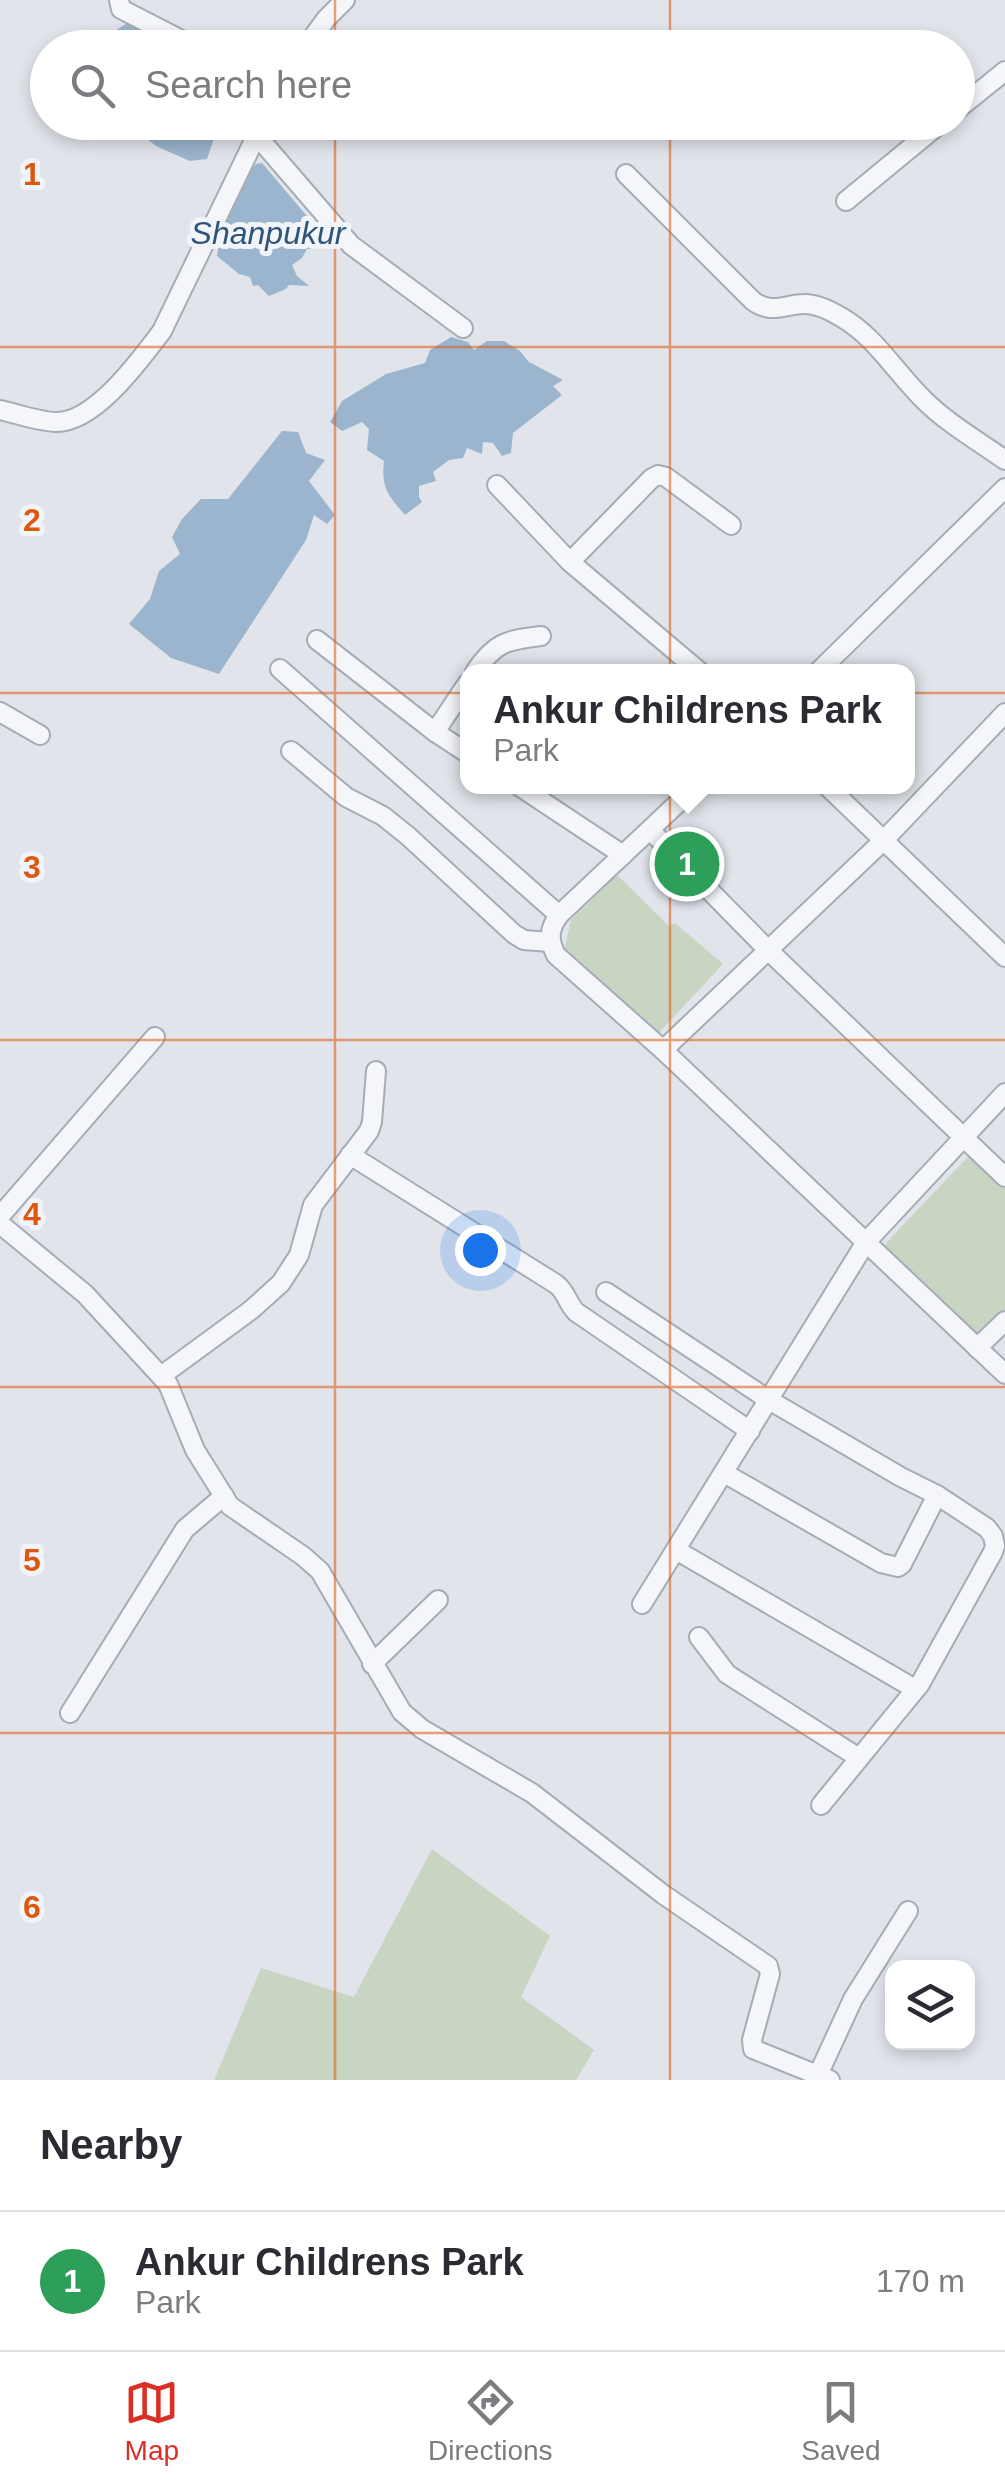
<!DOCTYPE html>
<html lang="en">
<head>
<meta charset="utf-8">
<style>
	:root { --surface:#fff; --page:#f2f2f3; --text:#2b2b33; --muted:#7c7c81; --line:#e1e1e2; --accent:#d93025 }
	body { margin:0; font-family:Helvetica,sans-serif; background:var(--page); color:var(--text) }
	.controls { position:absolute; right:30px; bottom:30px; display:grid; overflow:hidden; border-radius:20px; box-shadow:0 5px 15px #0003 }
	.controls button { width:90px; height:90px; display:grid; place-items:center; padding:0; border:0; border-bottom:2px solid var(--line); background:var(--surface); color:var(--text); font:50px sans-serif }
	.you { position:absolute; left:480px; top:1250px; width:35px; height:35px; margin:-25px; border:8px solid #fff; border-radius:50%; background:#1a73e8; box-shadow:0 0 0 15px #1a73e833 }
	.badge { display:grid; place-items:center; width:65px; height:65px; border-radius:50%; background:var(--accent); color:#fff; font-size:32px; font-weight:700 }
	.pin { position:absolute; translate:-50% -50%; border:5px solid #fff; box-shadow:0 2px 10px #0006 }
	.popup { position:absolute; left:460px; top:664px; width:455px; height:130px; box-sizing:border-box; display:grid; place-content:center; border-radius:20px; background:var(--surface); filter:drop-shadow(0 2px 8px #0005); font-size:32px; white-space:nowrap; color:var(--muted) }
	.popup b { font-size:38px; color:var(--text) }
	.popup::after { content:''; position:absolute; left:50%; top:100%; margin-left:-20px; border:20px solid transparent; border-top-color:var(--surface) }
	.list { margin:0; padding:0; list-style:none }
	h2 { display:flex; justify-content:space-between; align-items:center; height:130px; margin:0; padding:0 40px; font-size:42px }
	h2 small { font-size:32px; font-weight:400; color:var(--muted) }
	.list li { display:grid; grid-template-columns:65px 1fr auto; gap:30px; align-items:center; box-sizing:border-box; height:140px; padding:0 40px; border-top:2px solid var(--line) }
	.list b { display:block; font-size:38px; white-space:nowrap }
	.list p { margin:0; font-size:32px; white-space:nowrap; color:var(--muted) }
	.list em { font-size:32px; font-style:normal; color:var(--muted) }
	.icon { flex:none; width:55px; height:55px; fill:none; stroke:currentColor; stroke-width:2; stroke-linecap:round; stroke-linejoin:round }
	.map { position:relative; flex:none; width:1005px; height:2080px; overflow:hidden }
	.search { position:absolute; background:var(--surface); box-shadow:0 5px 15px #0003; left:30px; right:30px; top:30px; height:110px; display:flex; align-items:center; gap:25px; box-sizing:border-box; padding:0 35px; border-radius:55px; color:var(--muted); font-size:38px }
	.sheet { height:270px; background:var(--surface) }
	nav { display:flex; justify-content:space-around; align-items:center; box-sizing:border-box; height:140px; border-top:2px solid var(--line); background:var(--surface); font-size:28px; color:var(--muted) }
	nav a { display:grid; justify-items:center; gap:5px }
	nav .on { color:var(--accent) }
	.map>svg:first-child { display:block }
	.green { fill:#c7d5c2 }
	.water { fill:#9ab5cd }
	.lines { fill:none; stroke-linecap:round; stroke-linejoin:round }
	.street-casing { stroke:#a6acb6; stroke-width:22 }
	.street { stroke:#f4f6f9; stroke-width:18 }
	.grid { fill:none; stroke:#de570f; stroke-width:2.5; stroke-opacity:0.55 }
	.labels { text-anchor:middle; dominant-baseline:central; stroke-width:10; stroke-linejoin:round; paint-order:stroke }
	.water-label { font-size:32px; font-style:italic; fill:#2f547a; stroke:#f1f4f8 }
	.grid-label { font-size:32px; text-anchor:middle; font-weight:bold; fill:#de570f; stroke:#f1f4f8; stroke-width:10; stroke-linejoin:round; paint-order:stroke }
</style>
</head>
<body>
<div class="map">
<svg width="1005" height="2080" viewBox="0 0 1005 2080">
	<rect width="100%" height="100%" fill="#e1e5eb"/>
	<g class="green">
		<polygon points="617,875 669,926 675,923 723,964 656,1036 564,950 571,920"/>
		<polygon points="978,1146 1005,1173 1005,1315 975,1342 884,1256 886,1243"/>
		<polygon points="432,1849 550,1936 521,1997 594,2050 576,2080 214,2080 261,1968 354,1997"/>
	</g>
	<g class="water">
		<polygon points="127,23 145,31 171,47 104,48 112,33"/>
		<polygon points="130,123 130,122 227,123 218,127 207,159 190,161 156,146 131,126"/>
		<path d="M262,163L312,222L326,230L310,242L312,249H307L302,258L292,265L297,276L309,286L289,285L286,289L269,296L258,285L253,286L250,277L239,274L217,256C221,229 237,183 256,164Z"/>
		<path d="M451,337L468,342L474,350L487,341H504L520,351L529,362L563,380L553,386L562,395L513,433L511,453L502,456L493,443L483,442L482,454L467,448L463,458L449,460L433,472L436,481L419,486V497L422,502L405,515C388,495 381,489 384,461L367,450L369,429L362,422L342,431L330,422L342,401L386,374L425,363L430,350Z"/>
		<polygon points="282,431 298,432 306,453 325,460 309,481 335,515 327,524 314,515 306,540 219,674 171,658 129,624 150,599 159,571 180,554 172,537 182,519 201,499 228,499"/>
	</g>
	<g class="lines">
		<g class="street-casing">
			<g id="street">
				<polyline points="119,0 121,9 197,48"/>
				<polyline points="305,48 326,19 345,0"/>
				<polyline points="958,109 1005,71"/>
				<polyline points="258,137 351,245 463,328"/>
				<path d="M626,174L753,301C772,315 785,304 805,304C818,304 831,311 841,317C876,337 895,372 924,400C947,423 978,441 1005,460"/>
				<polyline points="846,201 942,122"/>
				<path d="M0,410C18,414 37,421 55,422C94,424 140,360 162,331L263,122"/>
				<polyline points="497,485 570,562 700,672"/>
				<polyline points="570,562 652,478 658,475 666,477 731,525"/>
				<polyline points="317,640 435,732 467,753"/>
				<polyline points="280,669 559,915"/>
				<path d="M475,672C495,642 507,640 541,636"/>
				<polyline points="818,672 1005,488"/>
				<polyline points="0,712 40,735"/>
				<polyline points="435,732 467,684"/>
				<polyline points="291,751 346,797 383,816 408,836 514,934 524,940 550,942"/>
				<polyline points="519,786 623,855"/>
				<path d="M696,786L559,915C549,929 548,939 556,955L663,1050L1005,1374"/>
				<polyline points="827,786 1005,957"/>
				<polyline points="650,830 768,950 1005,1177"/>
				<polyline points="663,1050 883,841 1005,713"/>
				<path d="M350,1155L556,1284C566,1291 567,1303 576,1312L750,1431"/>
				<polyline points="0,1216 155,1037"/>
				<polyline points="0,1224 85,1294 168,1384 195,1450 230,1506 303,1556 320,1571 402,1712 422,1729 532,1793 664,1895 768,1966 770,1974 752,2040 753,2049 830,2080"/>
				<polyline points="606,1292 769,1400 901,1477 937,1495 987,1528 993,1536 995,1546 993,1552 920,1684 821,1805"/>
				<polyline points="977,1348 1005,1321"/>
				<polyline points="161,1376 251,1310 281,1283 299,1255 313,1205 369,1131 372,1122 376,1071"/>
				<polyline points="724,1473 881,1563 898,1567 902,1564 937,1495"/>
				<polyline points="676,1550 915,1689"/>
				<polyline points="642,1604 866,1242 1005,1093"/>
				<polyline points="699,1637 727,1674 859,1758"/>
				<polyline points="372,1664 438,1600"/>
				<polyline points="70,1713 185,1529 224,1496"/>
				<polyline points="818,2075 853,1999 908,1911"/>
			</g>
		</g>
		<use href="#street" class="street"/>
	</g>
	<path class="grid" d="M335,0V48M670,0V48M335,122V2080M670,122V2080M0,347H1005M0,693H1005M0,1040H1005M0,1387H1005M0,1733H1005"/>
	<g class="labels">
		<g class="water-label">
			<text x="268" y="233">Shanpukur</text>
		</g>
	</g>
	<g class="grid-label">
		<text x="32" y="185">1</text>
		<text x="32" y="531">2</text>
		<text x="32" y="878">3</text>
		<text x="32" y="1225">4</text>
		<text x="32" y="1571">5</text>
		<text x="32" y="1918">6</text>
	</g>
</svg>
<div class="controls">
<button><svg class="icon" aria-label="layers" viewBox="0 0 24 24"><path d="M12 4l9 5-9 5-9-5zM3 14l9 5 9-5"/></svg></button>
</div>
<div class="you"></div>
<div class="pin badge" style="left:687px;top:864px;background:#2e9e5b">1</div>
<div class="popup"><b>Ankur Childrens Park</b>Park</div>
<div class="search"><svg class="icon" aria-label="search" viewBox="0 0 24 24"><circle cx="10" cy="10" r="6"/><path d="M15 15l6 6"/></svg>Search here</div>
</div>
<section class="sheet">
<h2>Nearby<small></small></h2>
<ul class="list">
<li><span class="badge" style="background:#2e9e5b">1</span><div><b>Ankur Childrens Park</b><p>Park</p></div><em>170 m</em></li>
</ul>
</section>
<nav>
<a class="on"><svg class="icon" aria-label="map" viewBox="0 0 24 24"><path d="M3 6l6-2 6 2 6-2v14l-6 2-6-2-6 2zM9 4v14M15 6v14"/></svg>Map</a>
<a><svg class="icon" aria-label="directions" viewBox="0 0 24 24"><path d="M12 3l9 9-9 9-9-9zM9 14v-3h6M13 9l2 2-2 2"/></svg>Directions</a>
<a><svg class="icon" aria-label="saved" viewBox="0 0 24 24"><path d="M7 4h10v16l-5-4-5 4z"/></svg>Saved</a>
</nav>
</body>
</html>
